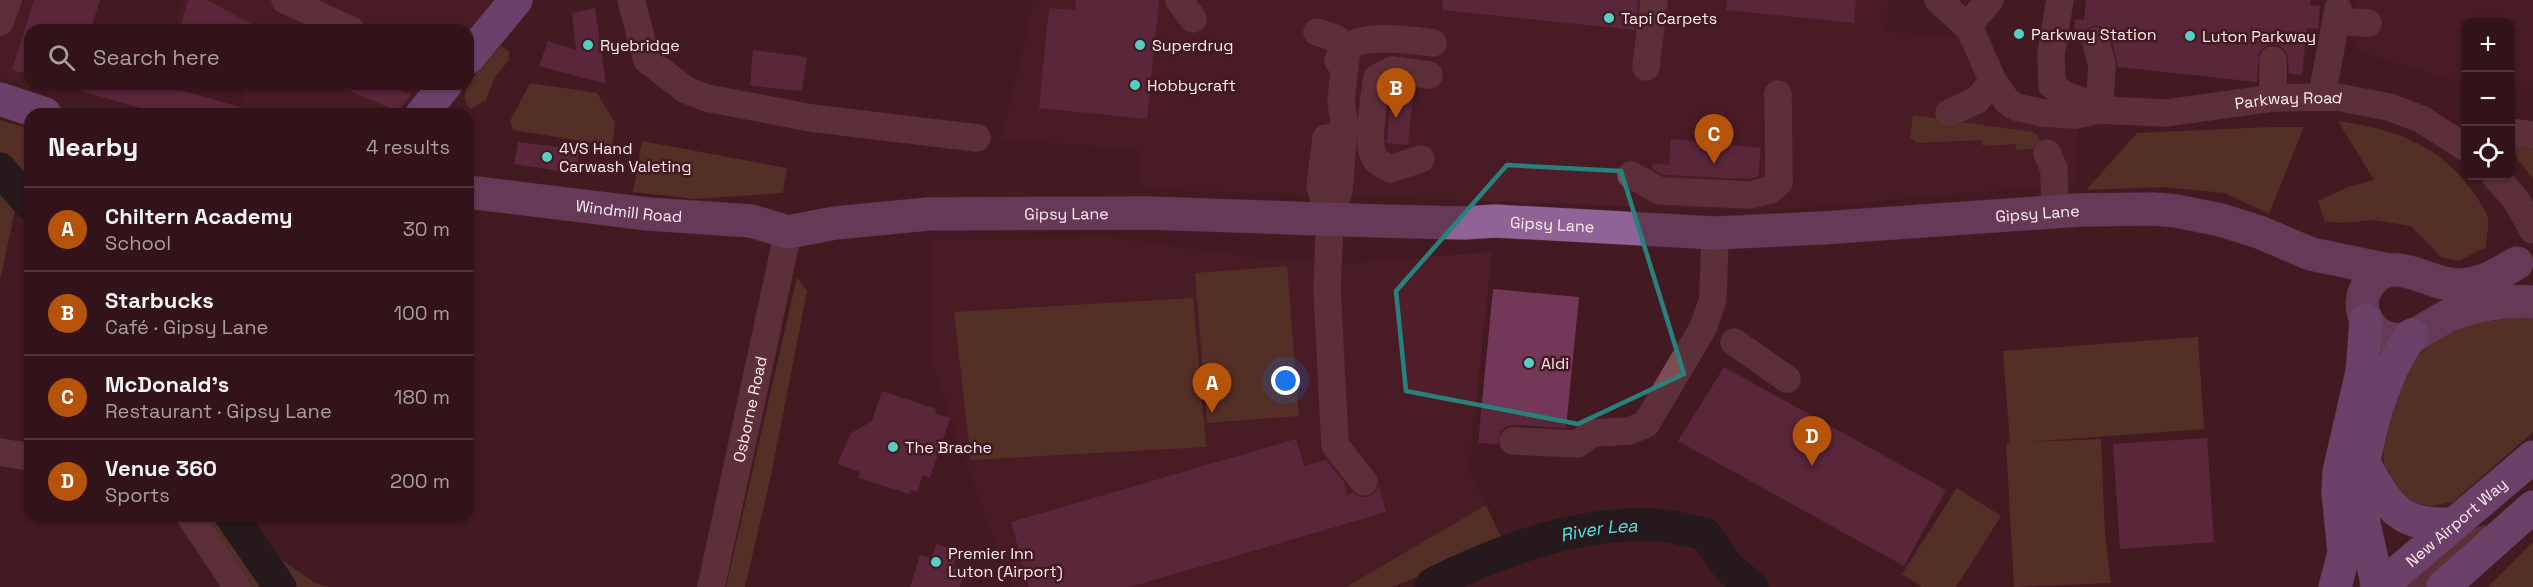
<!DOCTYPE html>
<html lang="en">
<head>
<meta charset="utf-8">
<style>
	:root { --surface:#32131a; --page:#3a1c23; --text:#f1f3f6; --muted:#a89ea2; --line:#4d3239; --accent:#b45309 }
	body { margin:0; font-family:"Space Grotesk",sans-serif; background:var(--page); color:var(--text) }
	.controls { position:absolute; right:18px; top:18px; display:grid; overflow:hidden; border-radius:12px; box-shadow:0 2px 4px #0004 }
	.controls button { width:54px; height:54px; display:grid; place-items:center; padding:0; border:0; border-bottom:2px solid var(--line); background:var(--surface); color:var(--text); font:30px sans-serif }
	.you { position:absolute; left:1286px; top:381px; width:21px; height:21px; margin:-15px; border:4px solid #fff; border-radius:50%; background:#1a73e8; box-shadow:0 0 0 9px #1a73e833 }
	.badge { display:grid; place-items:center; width:39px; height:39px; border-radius:50%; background:var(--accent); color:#fff; font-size:20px; font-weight:700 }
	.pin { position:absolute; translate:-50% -50px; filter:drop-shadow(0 2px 3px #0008) }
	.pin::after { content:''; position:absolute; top:32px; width:21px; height:18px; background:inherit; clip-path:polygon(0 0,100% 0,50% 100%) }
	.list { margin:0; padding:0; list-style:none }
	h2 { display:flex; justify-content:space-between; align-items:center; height:78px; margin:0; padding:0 24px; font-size:26px }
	h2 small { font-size:20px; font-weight:400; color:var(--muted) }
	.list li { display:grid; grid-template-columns:39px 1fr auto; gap:18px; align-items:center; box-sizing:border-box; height:84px; padding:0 24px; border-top:2px solid var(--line) }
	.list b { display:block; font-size:22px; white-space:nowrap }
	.list p { margin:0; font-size:20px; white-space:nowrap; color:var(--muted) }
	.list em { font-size:20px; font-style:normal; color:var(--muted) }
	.icon { flex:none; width:33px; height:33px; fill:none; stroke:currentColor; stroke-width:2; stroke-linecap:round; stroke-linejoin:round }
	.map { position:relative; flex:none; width:2533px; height:587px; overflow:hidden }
	.search { position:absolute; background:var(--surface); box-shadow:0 2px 4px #0004; left:24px; top:24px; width:450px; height:66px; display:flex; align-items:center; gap:15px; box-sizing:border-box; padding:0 21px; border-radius:18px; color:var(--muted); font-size:22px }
	.panel { position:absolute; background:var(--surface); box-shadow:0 2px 4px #0004; left:24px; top:108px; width:450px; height:414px; border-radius:18px }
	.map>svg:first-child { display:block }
	.built { fill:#501e29 }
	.green { fill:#664a2b }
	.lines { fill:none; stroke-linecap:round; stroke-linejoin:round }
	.river { stroke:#001a18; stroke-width:33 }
	.building { fill:#733757 }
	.minor-casing { stroke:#56353e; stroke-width:28 }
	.major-casing { stroke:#56353e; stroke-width:34 }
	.highway-casing { stroke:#56353e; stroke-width:34 }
	.minor { stroke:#7d4d56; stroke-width:27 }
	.major { stroke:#906396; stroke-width:33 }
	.highway { stroke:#9c72c0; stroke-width:33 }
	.marked { fill:none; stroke:#27827b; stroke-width:4.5; stroke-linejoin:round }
	.poi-dot { fill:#55cec4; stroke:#431922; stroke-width:2 }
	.labels { text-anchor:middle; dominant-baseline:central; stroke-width:5; stroke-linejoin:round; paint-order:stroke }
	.poi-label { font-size:16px; fill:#fdebee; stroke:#431922; text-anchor:start }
	.street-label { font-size:16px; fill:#fdebee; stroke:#431922 }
	.water-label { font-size:18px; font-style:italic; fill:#57e7dc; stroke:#431922 }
</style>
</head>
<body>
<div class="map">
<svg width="2533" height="587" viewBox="0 0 2533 587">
	<rect width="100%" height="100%" fill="#431922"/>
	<g class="built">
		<polygon points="0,0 101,0 92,30 30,30 30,84 58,84 55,95 0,78"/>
		<polygon points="183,0 498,0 468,33 468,30 176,30"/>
		<polygon points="1034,0 1889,0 1886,31 1966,38 1974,60 1971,90 1986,112 2078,120 2075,184 1767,211 1141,189 1138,150 1001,139"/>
		<polygon points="2355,0 2533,0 2533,88 2511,87 2510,22 2466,22 2465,84 2362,53 2350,36"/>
		<polygon points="244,84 423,84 398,114 238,114 246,85"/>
		<polygon points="1110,237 1274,260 1353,263 1492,252 1469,469 1486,505 1346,587 1010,587 930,358 932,240"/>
	</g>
	<g class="green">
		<path d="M501,46L509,51V60L495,77L486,100L470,109C470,108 465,101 465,100C462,84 491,58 501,46Z"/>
		<polygon points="530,83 597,93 615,123 612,146 513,130 510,121"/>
		<polygon points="1913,115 2032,132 2038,135 2040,144 2038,148 2017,150 2015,144 1983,146 1982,140 1917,143 1910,137"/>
		<polygon points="0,120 30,129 30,139 0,281"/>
		<path d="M2338,121C2391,129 2436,142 2469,187C2476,196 2485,208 2488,219C2489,227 2486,238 2486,247L2459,261L2441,257L2411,226L2373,220L2343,223L2325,221L2318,201L2348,187L2374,180Z"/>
		<polygon points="2271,127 2304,127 2269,214 2225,193 2163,187 2086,190 2137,133"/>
		<polygon points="642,141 787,168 783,193 695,199 633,192"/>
		<polygon points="2512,145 2533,149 2533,179 2518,160"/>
		<polygon points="1287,266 1299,416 1207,423 1195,273"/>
		<polygon points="797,277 807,291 772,471 745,587 726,587"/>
		<polygon points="1193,298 1206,447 971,460 954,312"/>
		<polygon points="2499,314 2533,317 2533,432 2453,502 2432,506 2415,503 2401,494 2384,466 2382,438 2409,363 2427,343 2453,328"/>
		<polygon points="2198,337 2204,429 2029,442 2101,439 2105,533 2111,583 2014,587 2006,444 2010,443 2003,351"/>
		<polygon points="1957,488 2001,516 1956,587 1922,587 1902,574"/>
		<polygon points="1486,505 1504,543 1392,587 1346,587"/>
		<polygon points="196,516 251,516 272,553 315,583 329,587 246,587"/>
		<polygon points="2533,542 2533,587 2488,587"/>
	</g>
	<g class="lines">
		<g class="river">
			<polyline points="0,169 30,204"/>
			<polyline points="231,516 280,587"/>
			<path id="s1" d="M1430,587L1434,583C1502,550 1578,521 1655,525C1671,525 1688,531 1705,534L1729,568L1752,587"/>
		</g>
	</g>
	<g class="building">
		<polygon points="34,0 100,0 90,30 30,30 30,75 12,70"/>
		<polygon points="188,0 207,0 263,30 180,30"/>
		<polygon points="1076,0 1159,0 1147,119 1039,108 1049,8 1075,10"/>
		<polygon points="1443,0 1638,0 1635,30 1442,10"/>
		<polygon points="1727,0 1856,0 1854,23 1726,10"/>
		<polygon points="2086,0 2311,0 2310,5 2320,6 2318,29 2307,28 2302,75 2289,74 2287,53 2280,46 2272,44 2265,47 2259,53 2257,82 2118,67 2111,37 2107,30 2101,26 2093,26 2086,29 2081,36 2081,43 2073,42 2075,19 2084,20"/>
		<polygon points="595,8 606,84 539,66 548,41 576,50 572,13"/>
		<polygon points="753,50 807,57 802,91 750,86"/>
		<polygon points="72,84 159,84 250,110 249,114 161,114 71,88"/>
		<polygon points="334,84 386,84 411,95 397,111"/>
		<polygon points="1391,92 1413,94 1408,145 1387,143"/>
		<polygon points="1671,139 1761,148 1758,177 1748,179 1664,175 1652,169 1652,163 1669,165"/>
		<polygon points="518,142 578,149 578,174 514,164"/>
		<polygon points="1493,289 1579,297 1566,428 1513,425 1506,427 1500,432 1498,444 1478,443"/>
		<polygon points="1724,367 1946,490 1904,566 1678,441"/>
		<polygon points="882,391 936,409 935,413 950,418 930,478 922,475 918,492 911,490 910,494 858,478 860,472 837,464 851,433 872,421"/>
		<polygon points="2207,438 2214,542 2120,549 2113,444"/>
		<polygon points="1296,439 1304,466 1326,460 1344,482 1347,495 1353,493 1359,497 1367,497 1374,494 1379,486 1386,512 1130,587 1029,587 1011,522"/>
		<polygon points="936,544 958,551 953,567 965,570 960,587 910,587 920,555 931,558"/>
	</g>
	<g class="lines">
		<g class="minor-casing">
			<g id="minor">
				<polyline points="285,0 351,30"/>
				<polyline points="631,0 647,60 686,90 707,98 811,118 977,138"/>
				<polyline points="1179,0 1193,19"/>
				<path id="s2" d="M1938,0L1970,29L1993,81L2007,101L2016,107L2043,113L2075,115L2100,110L2166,113L2273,98L2337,97L2389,107L2421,119L2466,148"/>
				<path d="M2060,0L2051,54L2052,85C2067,100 2080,98 2096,107"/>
				<polyline points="2336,21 2368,23"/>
				<polyline points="0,22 8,0"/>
				<polyline points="1970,29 1975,17 1990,0"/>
				<polyline points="1317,32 1335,38 1347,47"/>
				<polyline points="2096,41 2102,65 2100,98 2102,110"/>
				<polyline points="1347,47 1341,101 1344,122 1340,179 1339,191 1330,219 1327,288 1335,445 1364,482"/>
				<polyline points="2273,60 2273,98"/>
				<path d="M1338,61C1344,29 1410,40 1433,43"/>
				<polyline points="1646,67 1654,0"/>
				<polyline points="2322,96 2338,9"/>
				<polyline points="1949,113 1977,100 1993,81"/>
				<polyline points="2510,132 2533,135"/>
				<polyline points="1326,138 1320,186 1330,219"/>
				<polyline points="2047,153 2054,169 2055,212"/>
				<path d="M1421,159L1390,169C1385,166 1378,163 1375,158C1365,145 1375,94 1377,78L1392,70L1429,75"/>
				<polyline points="1631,175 1660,191 1750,195 1770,190 1779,182 1778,94"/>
				<polyline points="2495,176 2516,200 2533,230"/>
				<polyline points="1734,342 1787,379"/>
				<polyline points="1513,441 1578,444 1592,433 1629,431 1646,424 1703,328 1713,299 1715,233"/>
				<polyline points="0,452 30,457"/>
				<polyline points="190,516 237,587"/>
				<path id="s3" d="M711,587L788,232"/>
				<polyline points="2414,587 2445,560 2485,539"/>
			</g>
		</g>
		<g class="major-casing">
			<g id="major">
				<path id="s4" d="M468,192L648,214L751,221L788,232L835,223L928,214L1148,213L1378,221L1464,223L1495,221L1715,233L1822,228L2080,210L2153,209L2176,211L2221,220L2259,232L2311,254L2388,270"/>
				<path d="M2517,263C2499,274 2479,285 2458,285C2428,286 2393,251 2369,284C2351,308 2372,344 2403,339C2418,336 2433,323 2448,316C2475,305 2504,300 2533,302"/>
			</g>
		</g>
		<g class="highway-casing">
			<g id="highway">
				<polyline points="468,58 516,0"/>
				<polyline points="0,99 45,114"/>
				<polyline points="422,114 446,84"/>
				<path d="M2365,465C2390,509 2399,526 2453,524"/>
				<polyline points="2335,587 2344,553 2338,492 2339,472 2362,372 2366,320"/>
				<path d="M2377,587C2374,561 2365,536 2362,510C2357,460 2382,374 2412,335"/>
				<path id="s5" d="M2380,587L2533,457"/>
				<polyline points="2443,587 2533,507"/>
			</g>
		</g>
		<use href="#minor" class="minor"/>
		<use href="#major" class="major"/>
		<use href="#highway" class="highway"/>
	</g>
	<path d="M0 0H2533V587H0ZM1507,165L1621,171L1684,374L1578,424L1406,391L1396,291Z" fill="#431922" fill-opacity=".55" fill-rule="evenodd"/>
	<path class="marked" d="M1507,165L1621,171L1684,374L1578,424L1406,391L1396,291Z"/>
	<g class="poi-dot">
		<circle cx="1609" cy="18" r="6"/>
		<circle cx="2019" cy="34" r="6"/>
		<circle cx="2190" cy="36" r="6"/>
		<circle cx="588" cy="45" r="6"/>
		<circle cx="1140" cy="45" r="6"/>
		<circle cx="1135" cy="85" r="6"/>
		<circle cx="547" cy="157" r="6"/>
		<circle cx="1529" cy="363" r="6"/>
		<circle cx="893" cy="447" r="6"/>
		<circle cx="936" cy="562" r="6"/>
	</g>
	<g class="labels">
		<g class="poi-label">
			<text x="1621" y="18">Tapi Carpets</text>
			<text x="2031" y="34">Parkway Station</text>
			<text x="2202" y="36">Luton Parkway</text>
			<text x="600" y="45">Ryebridge</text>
			<text x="1152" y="45">Superdrug</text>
			<text x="1147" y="85">Hobbycraft</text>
			<text x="559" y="148">4VS Hand<tspan x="559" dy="18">Carwash Valeting</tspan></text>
			<text x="1541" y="363">Aldi</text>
			<text x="905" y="447">The Brache</text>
			<text x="948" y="553">Premier Inn<tspan x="948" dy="18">Luton (Airport)</tspan></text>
		</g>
		<g class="street-label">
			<text stroke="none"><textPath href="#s2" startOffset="410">Parkway Road</textPath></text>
			<text stroke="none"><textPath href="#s4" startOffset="162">Windmill Road</textPath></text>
			<text stroke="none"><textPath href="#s4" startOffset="1575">Gipsy Lane</textPath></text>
			<text stroke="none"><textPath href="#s4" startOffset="603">Gipsy Lane</textPath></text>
			<text stroke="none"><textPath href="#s4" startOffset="1089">Gipsy Lane</textPath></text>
			<text stroke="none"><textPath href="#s3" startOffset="182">Osborne Road</textPath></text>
			<text stroke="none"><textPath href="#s5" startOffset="100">New Airport Way</textPath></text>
		</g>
		<g class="water-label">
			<text stroke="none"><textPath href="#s1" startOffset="180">River Lea</textPath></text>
		</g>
	</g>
</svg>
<div class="controls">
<button>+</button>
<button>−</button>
<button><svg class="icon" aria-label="locate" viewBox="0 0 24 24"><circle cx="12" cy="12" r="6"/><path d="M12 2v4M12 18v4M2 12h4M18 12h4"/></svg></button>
</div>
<div class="you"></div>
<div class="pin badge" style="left:1212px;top:413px">A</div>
<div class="pin badge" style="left:1396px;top:118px">B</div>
<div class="pin badge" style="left:1714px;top:164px">C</div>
<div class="pin badge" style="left:1812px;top:466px">D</div>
<div class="search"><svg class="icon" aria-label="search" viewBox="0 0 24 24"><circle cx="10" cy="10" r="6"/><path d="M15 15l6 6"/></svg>Search here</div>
<section class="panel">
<h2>Nearby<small>4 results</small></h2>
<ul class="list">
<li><span class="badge">A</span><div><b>Chiltern Academy</b><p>School</p></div><em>30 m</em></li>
<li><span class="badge">B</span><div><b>Starbucks</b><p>Café · Gipsy Lane</p></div><em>100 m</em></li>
<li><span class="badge">C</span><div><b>McDonald's</b><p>Restaurant · Gipsy Lane</p></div><em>180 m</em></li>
<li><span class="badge">D</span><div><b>Venue 360</b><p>Sports</p></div><em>200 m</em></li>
</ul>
</section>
</div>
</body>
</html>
